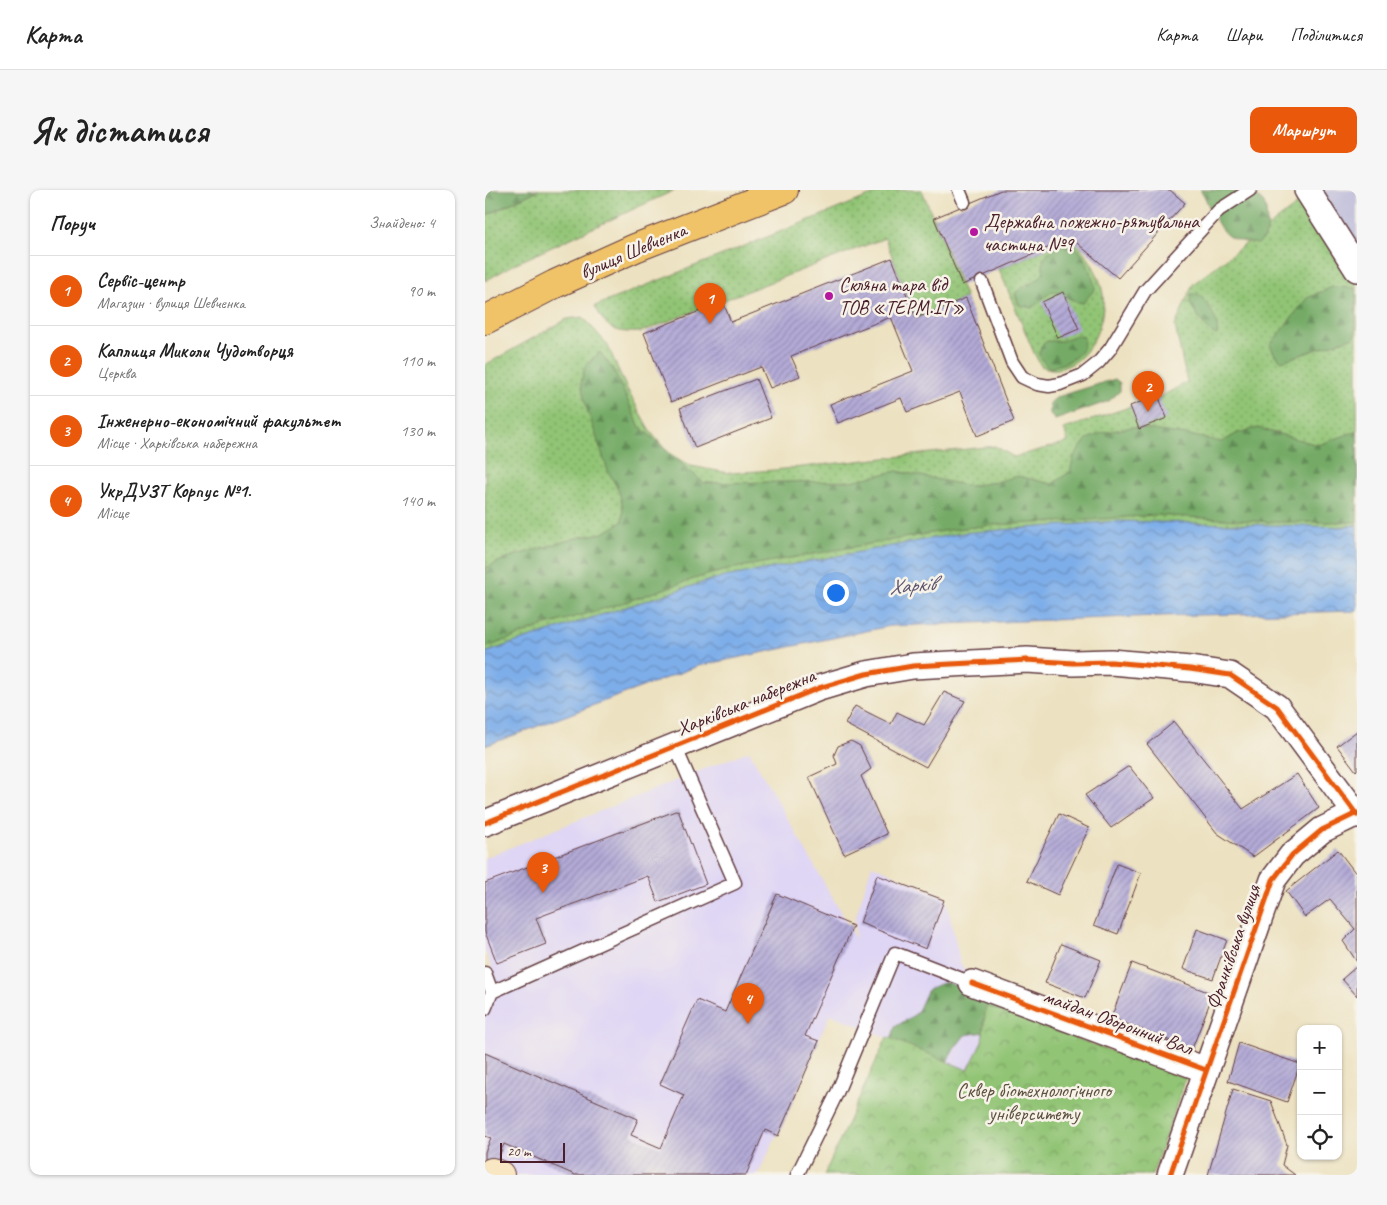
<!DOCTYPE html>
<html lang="uk">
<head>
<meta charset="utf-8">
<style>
	:root { --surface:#fff; --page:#f6f6f6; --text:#222; --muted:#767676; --line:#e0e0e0; --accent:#ea580c }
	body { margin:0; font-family:Caveat,sans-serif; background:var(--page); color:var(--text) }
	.controls { position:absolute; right:15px; bottom:15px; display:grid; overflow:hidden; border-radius:10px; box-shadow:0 1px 4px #0004 }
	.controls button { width:45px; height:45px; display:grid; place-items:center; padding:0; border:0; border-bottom:1px solid var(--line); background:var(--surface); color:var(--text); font:25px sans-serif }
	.scale { position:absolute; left:15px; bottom:12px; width:65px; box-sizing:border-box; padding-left:5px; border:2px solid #4a1f2b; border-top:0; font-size:14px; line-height:18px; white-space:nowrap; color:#4a1f2b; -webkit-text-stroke:4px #f7f3e8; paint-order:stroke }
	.you { position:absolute; left:350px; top:402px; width:18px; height:18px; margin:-12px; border:4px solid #fff; border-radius:50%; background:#1a73e8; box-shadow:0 0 0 8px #1a73e833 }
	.badge { display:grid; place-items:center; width:32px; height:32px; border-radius:50%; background:var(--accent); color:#fff; font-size:16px; font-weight:700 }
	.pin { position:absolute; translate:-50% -41px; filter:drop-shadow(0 1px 2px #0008) }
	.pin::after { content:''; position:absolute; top:26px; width:18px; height:15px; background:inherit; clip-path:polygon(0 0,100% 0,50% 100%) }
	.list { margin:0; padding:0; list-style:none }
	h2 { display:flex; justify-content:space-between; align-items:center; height:65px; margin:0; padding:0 20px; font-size:21px }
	h2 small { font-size:16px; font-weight:400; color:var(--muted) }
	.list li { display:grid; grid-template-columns:32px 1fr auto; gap:15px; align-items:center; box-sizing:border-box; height:70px; padding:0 20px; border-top:1px solid var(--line) }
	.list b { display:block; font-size:19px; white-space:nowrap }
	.list p { margin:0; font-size:16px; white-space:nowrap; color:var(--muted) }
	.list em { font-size:16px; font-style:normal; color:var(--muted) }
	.icon { flex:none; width:28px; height:28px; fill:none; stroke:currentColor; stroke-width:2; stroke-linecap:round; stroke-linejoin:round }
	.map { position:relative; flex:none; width:872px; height:985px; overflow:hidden; border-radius:10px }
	header { display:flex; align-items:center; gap:30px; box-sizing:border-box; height:70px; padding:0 25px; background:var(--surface); border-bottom:1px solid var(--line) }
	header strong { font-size:24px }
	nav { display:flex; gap:28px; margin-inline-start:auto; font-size:18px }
	.intro { display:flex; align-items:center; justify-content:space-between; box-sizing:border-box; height:120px; padding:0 30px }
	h1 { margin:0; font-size:35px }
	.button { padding:12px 22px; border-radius:10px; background:var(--accent); color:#fff; font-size:18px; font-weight:700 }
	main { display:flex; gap:30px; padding:0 30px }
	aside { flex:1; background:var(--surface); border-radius:10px; box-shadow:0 1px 4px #0004 }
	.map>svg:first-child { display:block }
	.built { fill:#dfd5f5 }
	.industrial { fill:#c3c1db }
	.grass { fill:url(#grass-dots); stroke:#6e7250 }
	.forest { fill:url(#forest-firs); stroke:#5f6448 }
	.park { fill:url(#park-crowns); stroke:#6e7250 }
	.water { fill:url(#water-waves); stroke:#64668a }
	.building { fill:url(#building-hatch) }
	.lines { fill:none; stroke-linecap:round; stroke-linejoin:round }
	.lane-casing { stroke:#623c41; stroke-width:15 }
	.street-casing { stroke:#623c41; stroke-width:28 }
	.secondary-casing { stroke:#623c41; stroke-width:30 }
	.primary-casing { stroke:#623c41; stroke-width:30 }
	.lane { stroke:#fff; stroke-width:12 }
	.street { stroke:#fff; stroke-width:25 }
	.secondary { stroke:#f9e7c3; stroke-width:28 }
	.primary { stroke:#f0c369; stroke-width:28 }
	.cycleway-casing { stroke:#f7f3e8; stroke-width:8 }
	.cycleway { stroke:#e8590c; stroke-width:5 }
	.poi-dot { fill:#b5179e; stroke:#f7f3e8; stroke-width:2 }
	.labels { text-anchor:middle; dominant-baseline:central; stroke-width:5; stroke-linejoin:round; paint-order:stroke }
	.poi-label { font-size:20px; fill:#4a1f2b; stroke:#f7f3e8; text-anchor:start }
	.street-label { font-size:20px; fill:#4a1f2b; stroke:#f7f3e8 }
	.park-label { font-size:20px; fill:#5f5141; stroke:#f7f3e8 }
	.water-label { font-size:21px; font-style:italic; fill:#5c516e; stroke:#f7f3e8 }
</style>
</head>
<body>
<header>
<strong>Карта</strong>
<nav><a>Карта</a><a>Шари</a><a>Поділитися</a></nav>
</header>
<div class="intro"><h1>Як дістатися</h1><a class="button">Маршрут</a></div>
<main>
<aside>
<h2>Поруч<small>Знайдено: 4</small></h2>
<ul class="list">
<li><span class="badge">1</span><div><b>Сервіс-центр</b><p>Магазин · вулиця Шевченка</p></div><em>90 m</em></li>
<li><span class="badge">2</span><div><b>Каплиця Миколи Чудотворця</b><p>Церква</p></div><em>110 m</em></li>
<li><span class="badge">3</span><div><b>Інженерно-економічний факультет</b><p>Місце · Харківська набережна</p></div><em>130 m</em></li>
<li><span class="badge">4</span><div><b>УкрДУЗТ Корпус №1.</b><p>Місце</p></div><em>140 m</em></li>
</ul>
</aside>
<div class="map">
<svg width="872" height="985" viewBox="0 0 872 985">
	<defs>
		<pattern id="grass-dots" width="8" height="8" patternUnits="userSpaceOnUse" patternTransform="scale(1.25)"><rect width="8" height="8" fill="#91c475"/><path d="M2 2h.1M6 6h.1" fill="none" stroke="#789f60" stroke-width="1.8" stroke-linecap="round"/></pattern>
		<pattern id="forest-firs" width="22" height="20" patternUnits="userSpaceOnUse" patternTransform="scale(1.25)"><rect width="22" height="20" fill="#74aa66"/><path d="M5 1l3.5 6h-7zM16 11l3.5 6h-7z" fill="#618a54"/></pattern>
		<pattern id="park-crowns" width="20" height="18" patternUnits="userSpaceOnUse" patternTransform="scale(1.25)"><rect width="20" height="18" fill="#91c475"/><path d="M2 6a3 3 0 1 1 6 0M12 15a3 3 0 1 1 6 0" fill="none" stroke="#789f60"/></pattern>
		<pattern id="water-waves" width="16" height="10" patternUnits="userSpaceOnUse" patternTransform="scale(1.25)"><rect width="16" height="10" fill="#7eaee9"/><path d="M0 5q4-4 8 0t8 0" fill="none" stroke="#698dbd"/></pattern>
		<pattern id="building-hatch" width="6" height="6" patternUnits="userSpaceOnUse" patternTransform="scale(1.25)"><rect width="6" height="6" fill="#b4abd8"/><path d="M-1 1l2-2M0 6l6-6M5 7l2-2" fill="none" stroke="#948baf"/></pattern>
	</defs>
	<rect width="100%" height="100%" fill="#f7f3e8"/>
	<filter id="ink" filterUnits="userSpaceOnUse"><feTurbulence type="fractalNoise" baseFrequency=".02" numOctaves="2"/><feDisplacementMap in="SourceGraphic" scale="10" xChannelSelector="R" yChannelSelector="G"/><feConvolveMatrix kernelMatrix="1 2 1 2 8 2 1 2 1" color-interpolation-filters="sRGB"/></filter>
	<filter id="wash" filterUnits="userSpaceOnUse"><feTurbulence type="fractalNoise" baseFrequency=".0096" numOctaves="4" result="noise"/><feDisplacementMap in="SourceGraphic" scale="20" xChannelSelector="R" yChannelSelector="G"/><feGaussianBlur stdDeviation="1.12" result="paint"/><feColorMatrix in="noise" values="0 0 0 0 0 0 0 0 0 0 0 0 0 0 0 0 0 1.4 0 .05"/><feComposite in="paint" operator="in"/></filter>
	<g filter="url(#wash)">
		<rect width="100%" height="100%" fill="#ece1c0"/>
		<polygon class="built" points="264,561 371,749 370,729 387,675 461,708 475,772 501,816 497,852 483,881 345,824 311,903 273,985 0,985 0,802 9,784 0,760 0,668"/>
		<polygon class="industrial" points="830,0 872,0 872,64"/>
		<g class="grass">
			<polygon points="53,0 190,0 30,74 0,91 0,26"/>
			<path d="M399,0H437L481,108L431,128L400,48L156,142C129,143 122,140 110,116Z"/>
			<polygon points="818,10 872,97 872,335 229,389 0,463 0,175 82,129 98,127 122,154 141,197 165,241 183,263 206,276 244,283 289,280 510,256 529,267 583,252 579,239 677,206 702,192 690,136 708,94"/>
			<path d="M586,48C601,61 615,84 618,104C621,131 606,169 579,177C575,178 571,180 567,179C564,179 560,177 556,176L549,163L514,79Z"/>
		</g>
		<g class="forest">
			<polygon points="0,0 53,0 0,26"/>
			<path d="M715,0C732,0 768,0 778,12C782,18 781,24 782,31C783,43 782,46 773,54C739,49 740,47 724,17C721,11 720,5 715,0Z"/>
			<path d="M580,54C582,54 587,54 588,55C598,60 609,89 610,99L598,113C588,112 579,105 568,101C559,106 554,114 546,118L534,115L530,104C536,95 549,94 556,86C561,81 557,76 558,71C561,61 572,57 580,54Z"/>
			<path d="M847,97L870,98C872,112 872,134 869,147L797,171L790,165L785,155L822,108Z"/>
			<path d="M706,104H714C723,115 735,130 732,145C722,143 710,122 705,113Z"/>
			<path d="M592,145L598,147C603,166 580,173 565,178L559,173L554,165L556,156L562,151H576Z"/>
			<polygon points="115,162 129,181 155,237 219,293 366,291 412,281 484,296 511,292 533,286 567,294 585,282 589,266 602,249 617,243 647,237 709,246 737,252 753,243 773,238 833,255 872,241 872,332 785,332 669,325 591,331 507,335 464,340 255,377 218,386 128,416 58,436 0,458 0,378 24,367 95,347 118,343 137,332 138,318 134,301 123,281 101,216 96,193 100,176"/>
			<polygon points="630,189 635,193 635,201 624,211 570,230 565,225 565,213 572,207"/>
			<polygon points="461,792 529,819 606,858 500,842 480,845 469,859 457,881 393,893 410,837 432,823 443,799"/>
		</g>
		<polygon class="park" points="501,816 701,888 667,985 339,985 402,847 483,880 497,852"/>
		<polygon class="water" points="633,331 858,337 872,335 872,421 674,426 405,436 213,476 0,556 0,463 28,453 229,389 477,343"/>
		<g id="blocks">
			<g class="building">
				<polygon points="516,0 685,0 700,13 633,88 586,48 477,95 449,28"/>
				<polygon points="407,68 431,128 481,108 529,231 492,246 475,202 422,222 416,208 353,233 345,214 428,181 406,127 306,166 315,186 285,198 276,177 186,212 159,143 238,112 246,132"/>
				<polygon points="578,102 594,139 573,148 557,112"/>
				<polygon points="271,189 286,228 210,258 195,218"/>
				<polygon points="673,205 682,228 654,239 645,216"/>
				<polygon points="459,502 480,511 441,577 360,534 370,516 406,534 412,522 439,535"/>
				<polygon points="689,532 758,619 812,584 834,618 768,667 732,643 662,554"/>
				<polygon points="872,541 872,580 871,581 852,556"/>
				<polygon points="366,551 375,556 386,579 376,586 402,644 359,664 324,587 352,574 349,565 353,556"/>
				<polygon points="644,576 669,608 626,638 600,605"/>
				<polygon points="193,620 221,694 173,712 163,686 51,728 61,754 12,773 0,742 0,693"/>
				<polygon points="574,624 604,638 573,705 542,691"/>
				<polygon points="853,660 872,685 872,772 858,751 870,739 845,709 820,727 801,701"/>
				<polygon points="632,674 656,683 633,744 609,735"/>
				<polygon points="392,685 459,710 441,759 375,733"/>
				<polygon points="292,704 368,736 320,846 334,851 293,946 280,940 261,985 90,985 19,954 6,985 0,985 0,962 6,948 0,946 0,863 153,929 146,945 176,958 199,905 175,894 212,810 240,822"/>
				<polygon points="712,739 742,750 728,789 698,779"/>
				<polygon points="576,754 616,770 600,808 560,793"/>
				<polygon points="647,773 728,804 707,859 626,828"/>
				<polygon points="872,776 872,806 857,789"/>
				<polygon points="754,853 815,874 802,912 743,891"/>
				<polygon points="748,899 786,911 802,955 797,975 810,985 723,985"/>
			</g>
		</g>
	</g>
	<g filter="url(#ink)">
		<use href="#blocks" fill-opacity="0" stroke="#623c41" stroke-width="1"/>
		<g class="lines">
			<g class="lane-casing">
				<g id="lane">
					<polyline points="474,0 479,12"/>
					<polyline points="497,92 527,172 537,187 552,194 564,196 575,194 598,185 613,173 625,159 660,101 734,20 765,0"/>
					<polyline points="0,783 7,802"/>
					<polyline points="0,819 7,802 250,693 190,556"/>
					<polyline points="312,985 352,903 410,763 487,793"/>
				</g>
			</g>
			<g class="street-casing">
				<g id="street">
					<polyline points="822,0 872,79"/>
					<polyline points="0,633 334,498 381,484 428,476 542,470 588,473 626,472 705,479 745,485 792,517 872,625"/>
					<polyline points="487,793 721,880"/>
					<polyline points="685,985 788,690 807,665 837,640 872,623"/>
				</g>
			</g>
			<g class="secondary-casing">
				<polyline id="secondary" points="7,982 15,985"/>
			</g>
			<g class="primary-casing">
				<polyline id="primary" points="0,130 70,94 150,58 299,0"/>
			</g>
			<use href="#lane" class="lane"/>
			<use href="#street" class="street"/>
			<use href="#secondary" class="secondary"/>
			<use href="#primary" class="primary"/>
			<g class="cycleway-casing">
				<g id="cycleway">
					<polyline points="0,633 334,498 381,484 428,476 542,470 588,473 626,472 705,479 745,485 792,517 872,625"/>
					<polyline points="487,793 721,880"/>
					<polyline points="685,985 788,690 807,665 837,640 872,623"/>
				</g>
			</g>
			<use href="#cycleway" class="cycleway"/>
		</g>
	</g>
	<g class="poi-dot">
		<circle cx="489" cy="42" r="5"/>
		<circle cx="344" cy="106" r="5"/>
	</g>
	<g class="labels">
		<g class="poi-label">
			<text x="499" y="31">Державна пожежно-рятувальна<tspan x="499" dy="23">частина №9</tspan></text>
			<text x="354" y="94">Скляна тара від<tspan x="354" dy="23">ТОВ «ТЕРМ.ІТ»</tspan></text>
		</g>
		<g class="street-label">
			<text transform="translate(148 61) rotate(-23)">вулиця Шевченка</text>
			<text transform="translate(261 512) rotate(-22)">Харківська набережна</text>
			<text transform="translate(748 757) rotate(-71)">Франківська вулиця</text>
			<text transform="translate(633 832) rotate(20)">майдан Оборонний Вал</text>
		</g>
		<g class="park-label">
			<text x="549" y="900">Сквер біотехнологічного<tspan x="549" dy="23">університету</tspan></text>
		</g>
		<g class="water-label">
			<text transform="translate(427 395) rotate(-5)">Харків</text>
		</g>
	</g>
</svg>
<div class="controls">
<button>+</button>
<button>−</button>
<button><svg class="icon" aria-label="locate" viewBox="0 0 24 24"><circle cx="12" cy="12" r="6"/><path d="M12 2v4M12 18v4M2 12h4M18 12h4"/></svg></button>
</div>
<div class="scale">20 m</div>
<div class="you"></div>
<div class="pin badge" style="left:225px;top:134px">1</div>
<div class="pin badge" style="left:663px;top:222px">2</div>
<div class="pin badge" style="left:58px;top:703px">3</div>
<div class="pin badge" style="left:263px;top:834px">4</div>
</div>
</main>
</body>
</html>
